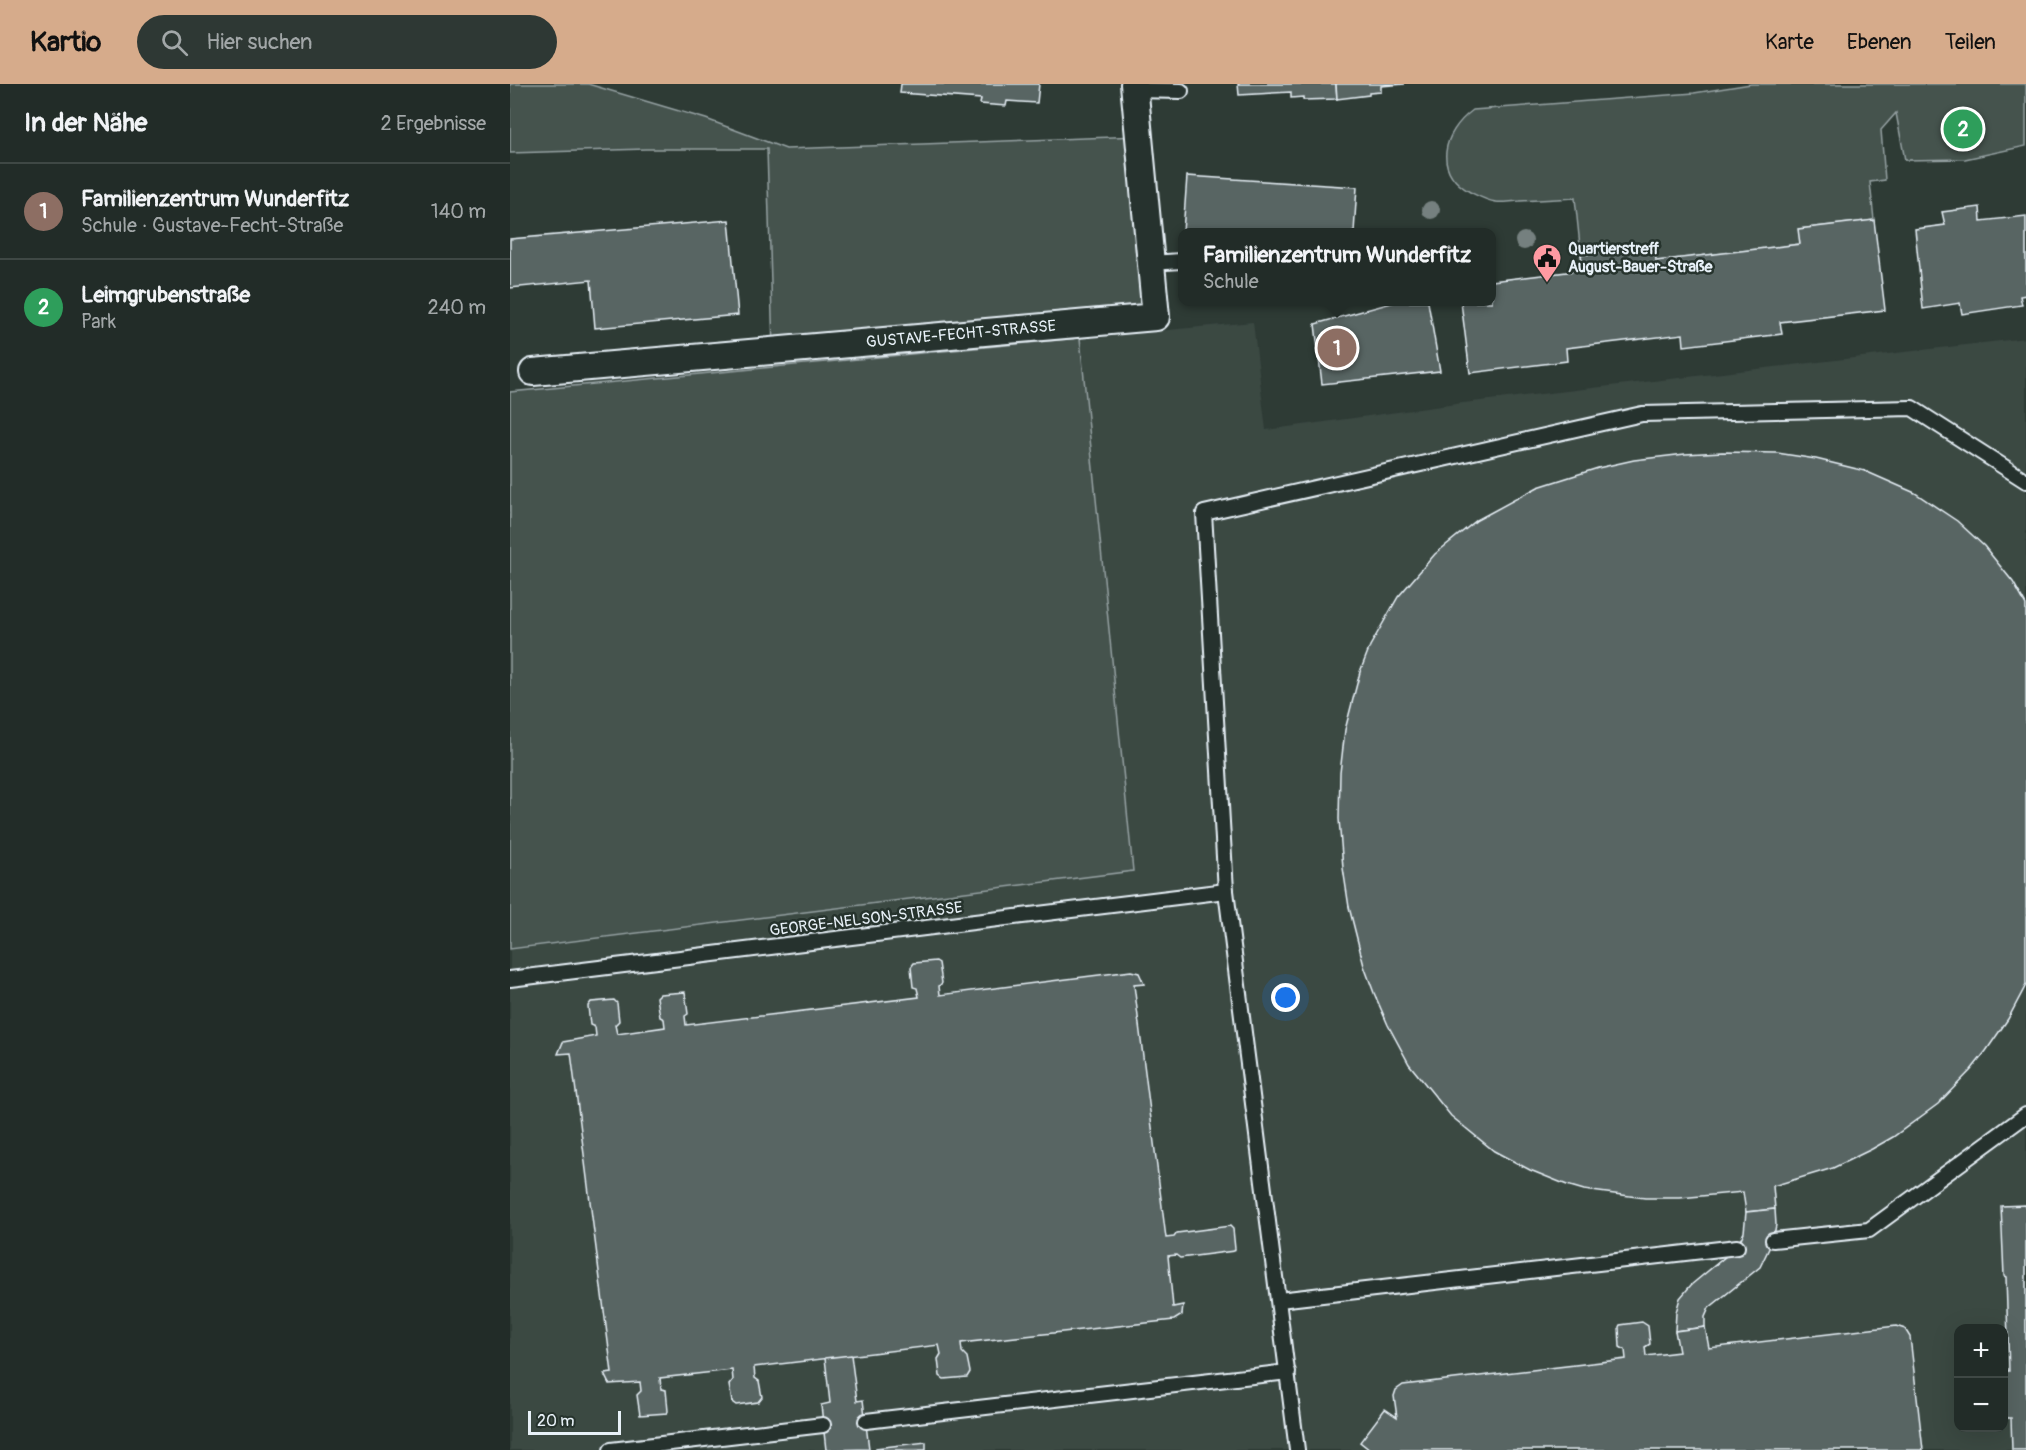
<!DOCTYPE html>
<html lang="de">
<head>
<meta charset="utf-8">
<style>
	:root { --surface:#222c28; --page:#2e3834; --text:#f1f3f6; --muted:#a2a7a8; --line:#3f4845; --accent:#d6ab8b }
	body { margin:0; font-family:Pangolin,sans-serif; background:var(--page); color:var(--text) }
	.controls { position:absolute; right:18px; bottom:18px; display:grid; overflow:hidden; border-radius:12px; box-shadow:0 6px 24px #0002 }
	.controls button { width:54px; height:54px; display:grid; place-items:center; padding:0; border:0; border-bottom:2px solid var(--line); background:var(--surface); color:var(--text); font:30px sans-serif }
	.scale { position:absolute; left:18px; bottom:15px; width:93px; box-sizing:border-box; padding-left:6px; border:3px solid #e8f1f8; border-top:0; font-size:16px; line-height:21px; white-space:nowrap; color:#e8f1f8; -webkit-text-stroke:4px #26332d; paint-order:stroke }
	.you { position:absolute; left:776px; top:914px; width:21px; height:21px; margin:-15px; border:4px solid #fff; border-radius:50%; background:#1a73e8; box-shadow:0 0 0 9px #1a73e833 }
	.badge { display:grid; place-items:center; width:39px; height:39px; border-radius:50%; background:var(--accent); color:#fff; font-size:20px; font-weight:700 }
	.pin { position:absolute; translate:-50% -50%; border:3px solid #fff; box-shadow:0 2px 6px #0006 }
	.popup { position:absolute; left:668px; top:144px; width:318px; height:78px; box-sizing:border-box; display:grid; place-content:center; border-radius:12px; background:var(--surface); filter:drop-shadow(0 2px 4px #0005); font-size:20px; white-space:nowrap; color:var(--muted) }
	.popup b { font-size:22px; color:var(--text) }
	.popup::after { content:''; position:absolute; left:50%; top:100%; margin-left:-12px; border:12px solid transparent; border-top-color:var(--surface) }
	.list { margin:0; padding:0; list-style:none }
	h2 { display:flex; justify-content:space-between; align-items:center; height:78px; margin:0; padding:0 24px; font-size:26px }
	h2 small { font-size:20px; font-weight:400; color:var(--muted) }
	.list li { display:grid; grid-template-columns:39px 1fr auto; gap:18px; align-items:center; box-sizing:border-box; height:96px; padding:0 24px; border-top:2px solid var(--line) }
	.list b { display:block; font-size:22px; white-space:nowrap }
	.list p { margin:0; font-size:20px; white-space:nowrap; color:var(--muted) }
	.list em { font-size:20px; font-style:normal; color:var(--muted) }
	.icon { flex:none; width:33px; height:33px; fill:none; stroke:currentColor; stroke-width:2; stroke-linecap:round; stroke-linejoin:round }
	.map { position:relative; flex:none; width:1516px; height:1366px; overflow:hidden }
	header { display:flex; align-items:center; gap:36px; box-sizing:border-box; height:84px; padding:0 30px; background:var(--accent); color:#111 }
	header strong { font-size:28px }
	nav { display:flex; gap:33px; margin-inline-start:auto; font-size:21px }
	.search { width:420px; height:54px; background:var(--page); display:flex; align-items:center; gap:15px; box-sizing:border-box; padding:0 21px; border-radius:33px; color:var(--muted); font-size:22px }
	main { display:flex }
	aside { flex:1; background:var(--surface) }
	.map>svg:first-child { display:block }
	.built { fill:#3b4843; fill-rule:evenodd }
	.green { fill:#45524e; stroke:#96a2a3; stroke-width:1.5 }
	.building { fill:#596563; stroke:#e8f1f8; stroke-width:1.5 }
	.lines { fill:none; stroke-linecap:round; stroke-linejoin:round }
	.lane-casing { stroke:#e8f1f8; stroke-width:18 }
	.street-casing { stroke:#e8f1f8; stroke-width:30 }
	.lane { stroke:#26332d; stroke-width:14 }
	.street { stroke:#26332d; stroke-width:26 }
	.tree { fill:#75807f }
	.labels { text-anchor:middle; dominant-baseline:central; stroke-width:5; stroke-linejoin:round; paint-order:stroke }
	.poi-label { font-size:16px; font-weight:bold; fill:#e8f1f8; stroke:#26332d; text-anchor:start }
	.street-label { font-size:16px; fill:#e8f1f8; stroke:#26332d }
</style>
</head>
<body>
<header>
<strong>Kartio</strong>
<div class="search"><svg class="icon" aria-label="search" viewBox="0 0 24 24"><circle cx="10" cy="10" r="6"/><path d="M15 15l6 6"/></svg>Hier suchen</div>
<nav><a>Karte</a><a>Ebenen</a><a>Teilen</a></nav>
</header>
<main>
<aside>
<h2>In der Nähe<small>2 Ergebnisse</small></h2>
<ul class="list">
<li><span class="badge" style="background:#8d6e63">1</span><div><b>Familienzentrum Wunderfitz</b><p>Schule · Gustave-Fecht-Straße</p></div><em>140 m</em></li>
<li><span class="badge" style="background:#2e9e5b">2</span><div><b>Leimgrubenstraße</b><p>Park</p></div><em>240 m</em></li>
</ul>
</aside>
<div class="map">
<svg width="1516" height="1366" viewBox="0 0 1516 1366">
	<rect width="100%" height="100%" fill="#2e3b35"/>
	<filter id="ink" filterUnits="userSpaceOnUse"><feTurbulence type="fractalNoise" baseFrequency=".0167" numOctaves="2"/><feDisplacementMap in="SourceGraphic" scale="12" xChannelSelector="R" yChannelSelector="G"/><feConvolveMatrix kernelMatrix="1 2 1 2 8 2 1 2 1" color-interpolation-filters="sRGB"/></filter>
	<g filter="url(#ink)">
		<path class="built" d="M743,238L756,346L953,319L1516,254V1366H0V308ZM1448,1244H1494V1344H1448Z"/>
		<g class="green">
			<polygon points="0,0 78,0 196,35 276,65 630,52 646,233 263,266 257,65 136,65 0,69"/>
			<path d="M1241,0H1516V62L1455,75L1395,76L1386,29L1371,46L1375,96L1360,98L1364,136L1289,145L1290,160L1146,177L1144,163L1071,171L1065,114C1047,115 1028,116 1010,117C1002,117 994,119 986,118C977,117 968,112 960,108C923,87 932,49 963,26L1184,9Z"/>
			<polygon points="570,254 623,787 0,865 0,308"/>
		</g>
		<g class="building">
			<polygon points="391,0 529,0 527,19 497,17 496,22 470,20 471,15 390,9"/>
			<polygon points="728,0 826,0 827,15 793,16 793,13 781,14 781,8 729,11"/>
			<polygon points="826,0 895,0 871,2 871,8 859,9 859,11 827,15"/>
			<polygon points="677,92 847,103 844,148 673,148"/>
			<polygon points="1470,123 1471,137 1516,132 1516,211 1510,212 1512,221 1452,230 1450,219 1413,225 1405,145 1435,141 1432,128"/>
			<polygon points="219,136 228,231 85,244 81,196 0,204 0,155"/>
			<polygon points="1364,136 1375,226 1270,238 1272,250 1174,262 1173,250 1056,264 1057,277 960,289 951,218 982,218 982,197 1073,186 1071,171 1145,163 1146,177 1290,160 1288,145"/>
			<polygon points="885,218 918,218 930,287 812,300 805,240"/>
			<polygon points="1212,368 1267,369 1306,375 1355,387 1405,409 1447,437 1474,462 1503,498 1516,521 1516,901 1498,935 1476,967 1461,986 1428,1020 1383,1053 1362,1065 1323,1084 1263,1102 1265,1125 1236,1128 1233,1108 1170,1114 1135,1114 1074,1106 1057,1101 1020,1086 984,1067 941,1032 899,980 878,941 864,909 854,882 839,823 833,784 829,735 830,689 835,646 850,588 860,562 888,513 925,470 967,436 1028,403 1088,384 1124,376 1175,370"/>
			<polygon points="426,877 429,879 432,899 429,902 430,911 621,887 629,889 634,900 624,901 656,1154 664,1153 667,1149 720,1142 723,1145 725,1165 724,1167 670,1174 666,1171 658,1172 663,1223 673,1221 672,1231 664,1236 451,1259 452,1268 457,1273 460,1288 457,1293 434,1295 430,1292 428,1275 431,1270 429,1261 244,1283 245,1294 249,1297 252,1313 248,1318 226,1321 222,1318 219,1301 223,1296 222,1286 150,1294 151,1305 156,1306 158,1327 157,1329 130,1331 127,1311 131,1307 130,1298 99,1300 94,1290 102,1289 61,969 48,970 53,958 86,952 85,943 80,941 78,922 81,918 104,916 107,919 109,937 105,941 107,950 155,943 154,935 150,933 147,913 150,910 175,908 178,930 175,932 176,941 409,913 407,904 403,903 401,883 404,879"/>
			<polygon points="1516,1121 1516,1366 1502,1366 1501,1334 1494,1334 1494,1287 1499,1287 1496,1193 1494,1192 1491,1122"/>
			<polygon points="1265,1125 1266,1141 1263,1156 1250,1183 1199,1224 1195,1233 1195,1243 1165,1247 1166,1228 1170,1214 1181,1201 1227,1163 1234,1148 1236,1128"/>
			<polygon points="1132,1238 1138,1242 1140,1260 1135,1263 1136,1272 1169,1268 1165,1247 1195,1243 1199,1264 1386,1242 1395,1245 1400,1253 1413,1366 860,1366 850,1358 875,1325 887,1333 884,1312 886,1306 893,1301 1116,1275 1115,1266 1110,1263 1109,1243 1110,1241"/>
			<polygon points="341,1271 347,1317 353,1316 359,1365 316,1366 311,1321 320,1319 315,1274"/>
			<polygon points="416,1358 416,1366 366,1366 366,1364"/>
		</g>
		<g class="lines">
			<g class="lane-casing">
				<g id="lane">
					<polyline points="625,6 671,7"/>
					<polyline points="641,179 671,177"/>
					<polyline points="0,895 716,807"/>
					<polyline points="1263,1156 1359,1146 1516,1031"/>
					<polyline points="769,1216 1227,1163"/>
					<polyline points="356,1337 778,1288"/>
					<polyline points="101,1366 313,1341"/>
					<polyline points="787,1366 716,807 694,429 1132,330 1402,324 1516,397"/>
				</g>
			</g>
			<g class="street-casing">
				<polyline id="street" points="23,288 646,233 624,0"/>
			</g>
			<use href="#lane" class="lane"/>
			<use href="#street" class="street"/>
		</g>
		<g class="tree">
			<circle cx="921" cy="126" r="9"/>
			<circle cx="1014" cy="157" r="9"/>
		</g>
	</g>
	<defs>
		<g id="civic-pin" transform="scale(1.5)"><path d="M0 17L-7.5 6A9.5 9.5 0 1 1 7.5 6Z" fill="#ff9aa2" stroke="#26332d"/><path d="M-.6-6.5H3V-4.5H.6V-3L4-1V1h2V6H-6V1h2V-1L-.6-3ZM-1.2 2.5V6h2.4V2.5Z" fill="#111"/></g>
	</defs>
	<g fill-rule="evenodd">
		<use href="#civic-pin" x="1037" y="174"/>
	</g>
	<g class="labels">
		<g class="poi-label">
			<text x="1058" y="165">Quartierstreff<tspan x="1058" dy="18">August-Bauer-Straße</tspan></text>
		</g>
		<g class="street-label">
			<text transform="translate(451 250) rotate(-5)">GUSTAVE-FECHT-STRASSE</text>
			<text transform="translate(356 835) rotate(-7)">GEORGE-NELSON-STRASSE</text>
		</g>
	</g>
</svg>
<div class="controls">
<button>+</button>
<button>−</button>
</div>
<div class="scale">20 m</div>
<div class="you"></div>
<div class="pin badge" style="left:827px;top:264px;background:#8d6e63">1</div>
<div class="popup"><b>Familienzentrum Wunderfitz</b>Schule</div>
<div class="pin badge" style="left:1453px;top:45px;background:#2e9e5b">2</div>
</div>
</main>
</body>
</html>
